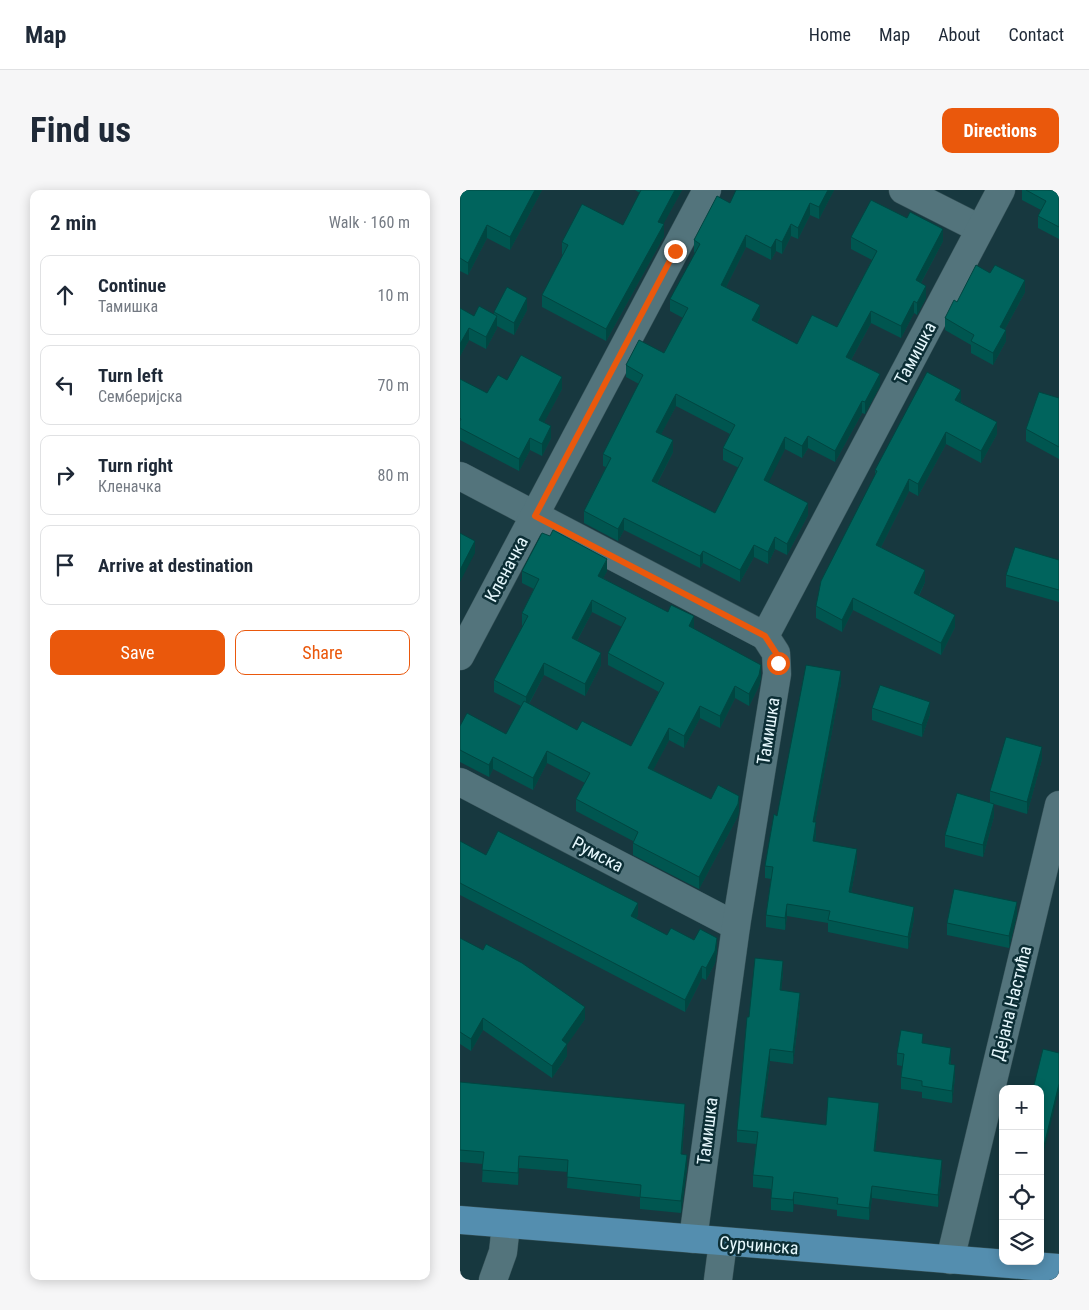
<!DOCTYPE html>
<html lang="en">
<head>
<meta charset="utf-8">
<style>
	:root { --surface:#fff; --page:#f6f6f7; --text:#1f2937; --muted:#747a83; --line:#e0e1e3; --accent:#ea580c }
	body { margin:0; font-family:"Roboto Condensed",sans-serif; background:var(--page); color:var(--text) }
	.controls { position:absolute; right:15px; bottom:15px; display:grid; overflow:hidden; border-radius:10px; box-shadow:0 2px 12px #0003 }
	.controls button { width:45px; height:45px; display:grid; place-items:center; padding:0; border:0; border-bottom:1px solid var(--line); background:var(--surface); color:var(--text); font:25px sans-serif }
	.stop { position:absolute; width:15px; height:15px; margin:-11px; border:4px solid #ea580c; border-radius:50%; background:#fff }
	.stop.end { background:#ea580c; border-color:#fff; box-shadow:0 1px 5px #0008 }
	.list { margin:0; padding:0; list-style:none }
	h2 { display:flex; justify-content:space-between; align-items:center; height:65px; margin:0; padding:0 20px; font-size:21px }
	h2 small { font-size:16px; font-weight:400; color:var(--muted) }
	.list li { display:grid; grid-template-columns:32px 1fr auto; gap:15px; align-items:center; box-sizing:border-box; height:80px; margin:0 10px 10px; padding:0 10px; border:1px solid var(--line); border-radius:10px }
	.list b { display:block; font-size:19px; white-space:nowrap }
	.list p { margin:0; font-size:16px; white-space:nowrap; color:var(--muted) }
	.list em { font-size:16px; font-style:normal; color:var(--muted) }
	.actions { display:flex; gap:10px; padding:15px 20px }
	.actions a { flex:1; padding:11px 0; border:1px solid var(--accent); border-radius:10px; text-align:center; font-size:18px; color:var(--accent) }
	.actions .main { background:var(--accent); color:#fff }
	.icon { flex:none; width:28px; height:28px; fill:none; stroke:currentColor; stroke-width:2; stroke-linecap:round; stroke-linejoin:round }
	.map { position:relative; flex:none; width:599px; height:1090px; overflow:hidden; border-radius:10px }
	header { display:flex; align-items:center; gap:30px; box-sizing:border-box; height:70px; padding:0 25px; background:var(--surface); border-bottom:1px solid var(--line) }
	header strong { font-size:24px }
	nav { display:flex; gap:28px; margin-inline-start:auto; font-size:18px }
	.intro { display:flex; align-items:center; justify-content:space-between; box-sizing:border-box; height:120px; padding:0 30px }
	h1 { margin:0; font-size:35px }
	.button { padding:12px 22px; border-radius:10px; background:var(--accent); color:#fff; font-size:18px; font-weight:700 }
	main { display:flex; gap:30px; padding:0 30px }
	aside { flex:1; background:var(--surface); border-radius:10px; box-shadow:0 2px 12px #0003 }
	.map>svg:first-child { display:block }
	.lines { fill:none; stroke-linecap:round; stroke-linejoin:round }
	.minor-casing { stroke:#375359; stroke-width:29 }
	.major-casing { stroke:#375359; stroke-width:29 }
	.minor { stroke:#53747c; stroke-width:28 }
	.major { stroke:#548eaf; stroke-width:28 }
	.wall { fill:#005650; fill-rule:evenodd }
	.shaded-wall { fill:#004641 }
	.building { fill:#00645d; stroke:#004641; fill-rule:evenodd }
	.route { stroke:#ea580c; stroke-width:6 }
	.labels { text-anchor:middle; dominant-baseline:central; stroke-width:5; stroke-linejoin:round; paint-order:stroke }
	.street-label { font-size:18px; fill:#e5f7fc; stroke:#0c2e35 }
</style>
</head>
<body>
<header>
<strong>Map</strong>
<nav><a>Home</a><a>Map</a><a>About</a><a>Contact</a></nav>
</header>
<div class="intro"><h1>Find us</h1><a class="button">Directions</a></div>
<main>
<aside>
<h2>2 min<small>Walk · 160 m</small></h2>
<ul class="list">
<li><svg class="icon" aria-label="ahead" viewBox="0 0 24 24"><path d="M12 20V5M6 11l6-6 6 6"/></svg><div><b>Continue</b><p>Тамишка</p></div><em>10 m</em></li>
<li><svg class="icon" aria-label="left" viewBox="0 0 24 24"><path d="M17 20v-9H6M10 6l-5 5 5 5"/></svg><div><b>Turn left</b><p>Семберијска</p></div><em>70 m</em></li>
<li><svg class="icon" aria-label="right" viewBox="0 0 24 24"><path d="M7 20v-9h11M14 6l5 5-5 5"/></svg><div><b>Turn right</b><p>Кленачка</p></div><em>80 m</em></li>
<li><svg class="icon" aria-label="arrive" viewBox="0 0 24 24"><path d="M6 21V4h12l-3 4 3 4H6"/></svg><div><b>Arrive at destination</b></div></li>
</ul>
<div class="actions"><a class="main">Save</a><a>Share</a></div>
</aside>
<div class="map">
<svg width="599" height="1090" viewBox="0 0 599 1090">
	<rect width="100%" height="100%" fill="#17383f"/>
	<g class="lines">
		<g class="minor-casing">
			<g id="minor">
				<polyline points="443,0 520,39"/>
				<polyline points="0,286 305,446"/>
				<polyline points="0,466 247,0"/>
				<polyline points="0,592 276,736"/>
				<polyline points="233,1049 276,736 317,484 316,463 305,446 541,0"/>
				<polyline points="490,1070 599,615"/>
				<polyline points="33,1090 43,1062 46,1035"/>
				<polyline points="258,1090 263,1052"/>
			</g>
		</g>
		<g class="major-casing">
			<polyline id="major" points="0,1030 599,1078"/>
		</g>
		<use href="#minor" class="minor"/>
		<use href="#major" class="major"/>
	</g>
	<g class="wall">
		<polygon points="0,0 82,0 50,60 27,48 8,85 0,81"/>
		<polygon points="175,0 222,0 203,34 204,46 146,151 82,117 82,105 103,65 102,64 102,52 163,35 180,3"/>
		<path d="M374,0L359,29L350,25L338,49L331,46L322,64L316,61L311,70L286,57L266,97L300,127L297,133L337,154L377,137L412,70L391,59V47L483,51L461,93L466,108L457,125L454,123L441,148L411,133L391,170L420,196L405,224L402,223L375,272L348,258L342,268L325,259L308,292L348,325L327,365L315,359L308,374L294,367L280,392L243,373L240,378L164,340L158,351L124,333V321L146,277L143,276V264L179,194L166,187V175L204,163L223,128L210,121V109L235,63L234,62V50L270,13ZM216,216L270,244L263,258V270L279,278L255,323L197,294L213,262L201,244Z"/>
		<polygon points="562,0 599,0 599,49 578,38 578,26 581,20 562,10"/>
		<polygon points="565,102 545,139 546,151 533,175 511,163 511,155 485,140 485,128 497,112"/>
		<polygon points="0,118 14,126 34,124 34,122 67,120 54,145 37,136 37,138 26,159 9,150 0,166"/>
		<polygon points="0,189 27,203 47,190 102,199 84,232 91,248 82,266 70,260 59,281 0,250"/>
		<polygon points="599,208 599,269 566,251 566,239"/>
		<polygon points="501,212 537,244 521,273 486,254 458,306 449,301 421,357 465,392 459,406 495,437 481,465 393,420 382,442 356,428 356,416 415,285 415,280"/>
		<polygon points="599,370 599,412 546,397 546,385"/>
		<path d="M62,381H147L143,388L234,439L301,487L299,496L289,516L275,508L260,538L240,528L224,558L209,550L193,580L251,609L279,618L278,626L239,699L173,665V651L116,621V609L125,593L87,573L73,600L33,579L29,587L0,572V536L46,544L61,516L34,502V490L63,436L62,435V423L74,399L62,393ZM132,422L162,437L148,463V475L199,502L171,556L117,540L69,514L84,485L125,506L141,475L117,451Z"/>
		<polygon points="381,493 355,632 356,644 355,651 397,671 391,703 454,729 448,759 368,742 368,733 327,726 325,740 306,737 306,725 311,689 305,688 305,676 317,626"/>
		<polygon points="412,518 470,524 462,547 412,530"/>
		<polygon points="582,569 567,624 534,614 534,626 523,667 485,657 485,645 530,613 530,601"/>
		<polygon points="0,651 26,665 178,725 176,729 207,745 234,750 257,760 255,773 246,790 242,788 225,822 0,705"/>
		<polygon points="557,724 549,758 487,745 487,733"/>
		<polygon points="0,748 125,829 107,854 107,866 92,888 23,840 11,861 0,854"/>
		<polygon points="323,783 321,801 340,815 333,874 310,871 302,928 366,935 419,925 415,961 482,982 478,1017 412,1008 409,1030 377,1026 377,1020 334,1014 333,1022 311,1020 311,999 293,997 293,985 296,954 277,952 277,940 289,827"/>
		<polygon points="463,853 491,870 491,874 495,887 492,913 462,908 462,902 441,899 441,887 442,876 437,875 437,863"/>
		<polygon points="0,892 225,926 222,964 227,977 221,1023 180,1019 180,1007 107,998 108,982 59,978 58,995 22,992 23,974 0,972"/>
	</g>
	<g class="shaded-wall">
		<polygon points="75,0 82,0 50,60 50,47"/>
		<polygon points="215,0 222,0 198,44 198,32"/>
		<polygon points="368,0 374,0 359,29 359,17"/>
		<polygon points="350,13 350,25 338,49 338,38"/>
		<polygon points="204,34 204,46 146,151 146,139"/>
		<polygon points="331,34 331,46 322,64 322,52"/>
		<polygon points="27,35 27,48 8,85 8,73"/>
		<polygon points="483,39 483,51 456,102 456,90"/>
		<polygon points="286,45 286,57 261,107 261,95"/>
		<polygon points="316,49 316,61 311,70 311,58"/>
		<polygon points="565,90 565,102 540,148 540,137"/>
		<polygon points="466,96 466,108 457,125 457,113"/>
		<polygon points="67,108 67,120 54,145 54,133"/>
		<polygon points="454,111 454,123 441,148 441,136"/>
		<polygon points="300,115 300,127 292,142 292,130"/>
		<polygon points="411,121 411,133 386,179 386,167"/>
		<polygon points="37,126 37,138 26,159 26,147"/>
		<polygon points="9,138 9,150 0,166 0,154"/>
		<polygon points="546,140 546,151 533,175 533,163"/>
		<polygon points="420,184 420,196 405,224 405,212"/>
		<polygon points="102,187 102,199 79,242 79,230"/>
		<polygon points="501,200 501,212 495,222 495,210"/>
		<polygon points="216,204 216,216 196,254 196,242"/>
		<polygon points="402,211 402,223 375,272 375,261"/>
		<polygon points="537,232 537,244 521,273 521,261"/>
		<polygon points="91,236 91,248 82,266 82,254"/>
		<polygon points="486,242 486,254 458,306 458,294"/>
		<polygon points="348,246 348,258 342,268 342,256"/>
		<polygon points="325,247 325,259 304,302 304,290"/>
		<polygon points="70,248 70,260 59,281 59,269"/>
		<polygon points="213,250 213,262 192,303 192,291"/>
		<polygon points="449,289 449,301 416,367 416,355"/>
		<polygon points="348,313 348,325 327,365 327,354"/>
		<polygon points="164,328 164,340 158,351 158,339"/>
		<polygon points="315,347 315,359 308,374 308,362"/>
		<polygon points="15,351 15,363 0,392 0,380"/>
		<polygon points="294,355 294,367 280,392 280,380"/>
		<polygon points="243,361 243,373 240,378 240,366"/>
		<polygon points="147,369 147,381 138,398 138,386"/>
		<polygon points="465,380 465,392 454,415 454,403"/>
		<polygon points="393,408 393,420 382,442 382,430"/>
		<polygon points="132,410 132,422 112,460 112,448"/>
		<polygon points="495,425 495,437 481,465 481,453"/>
		<polygon points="234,426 234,438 229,448 229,436"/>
		<polygon points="141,463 141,475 125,506 125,494"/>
		<polygon points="84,473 84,485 66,519 66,507"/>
		<polygon points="301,475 301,487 299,496 289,516 289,504"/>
		<polygon points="381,481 381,493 353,644 353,632"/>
		<polygon points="275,496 275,508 260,538 260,526"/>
		<polygon points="470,512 470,524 462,547 462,535"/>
		<polygon points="240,516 240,528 224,558 224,546"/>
		<polygon points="209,538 209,550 188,590 188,578"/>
		<polygon points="582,557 582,569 567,624 567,612"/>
		<polygon points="87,561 87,573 73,600 73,588"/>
		<polygon points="33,567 33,579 29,587 29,575"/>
		<polygon points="279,606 279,618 278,626 239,699 239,687"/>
		<polygon points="534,614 534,626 523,667 523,655"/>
		<polygon points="356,632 356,644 353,663 353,651"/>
		<polygon points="397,659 397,671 389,714 389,702"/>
		<polygon points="557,712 557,724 549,758 549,746"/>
		<polygon points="178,713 178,725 171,738 171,726"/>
		<polygon points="327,714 327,726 325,740 325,728"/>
		<polygon points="454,717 454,729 448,759 448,747"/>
		<polygon points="257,748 257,760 255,773 246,790 246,778"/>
		<polygon points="323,771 323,783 320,812 320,800"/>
		<polygon points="242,776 242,788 225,822 225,810"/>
		<polygon points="340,803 340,815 333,874 333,862"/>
		<polygon points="125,817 125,829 102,862 102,850"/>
		<polygon points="23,828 23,840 11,861 11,849"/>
		<polygon points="107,854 107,866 92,888 92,876"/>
		<polygon points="491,858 491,870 489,886 489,874"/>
		<polygon points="310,859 310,871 301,939 301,927"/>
		<polygon points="495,875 495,887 492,913 492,901"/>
		<polygon points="599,894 599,900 580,978 580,972"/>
		<polygon points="419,913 419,925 414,973 414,961"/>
		<polygon points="225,914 225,926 221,976 221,964"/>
		<polygon points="227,965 227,977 221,1023 221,1011"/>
		<polygon points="59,966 59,978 58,995 58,983"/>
		<polygon points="482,970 482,982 478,1017 478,1005"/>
		<polygon points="412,996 412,1008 409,1030 409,1018"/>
		<polygon points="334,1002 334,1014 333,1022 333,1010"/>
	</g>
	<g class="building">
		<polygon points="0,0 75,0 50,47 27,35 8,73 0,68"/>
		<polygon points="181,0 215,0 198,32 204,34 146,139 82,105 108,55 102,52 122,14 163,35"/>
		<path d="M276,0H368L359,17L350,13L338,38L331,34L322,52L316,49L311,58L286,45L261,95L300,115L292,130L337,154L352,125L377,137L417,61L391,47L411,10L447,28L450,22L483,39L456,90L466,96L457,113L454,111L441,136L411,121L386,167L420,184L405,212L402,211L375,261L348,246L342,256L325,247L304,290L348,313L327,354L315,347L308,362L294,355L280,380L243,361L240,366L164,328L158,339L124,321L151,268L143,264L183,185L166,175L179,150L204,163L228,118L210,109L240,54L234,50L257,6L270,13ZM216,204L275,235L263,258L283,268L255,323L192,291L213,250L196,242Z"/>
		<polygon points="566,0 599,0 599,37 578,26 586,11"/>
		<polygon points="516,75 530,83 535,75 565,90 540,137 546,140 533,163 511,151 514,145 485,128 494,110 497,112"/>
		<polygon points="47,97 67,108 54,133 34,122"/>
		<polygon points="19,116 37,126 26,147 9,138 0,154 0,118 14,126"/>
		<polygon points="61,165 102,187 79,230 91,236 82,254 70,248 59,269 0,238 0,231 1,229 0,228 0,189 27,203 38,185 47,190"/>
		<polygon points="467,182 501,200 495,210 537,232 521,261 486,242 458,294 449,289 416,355 465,380 454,403 495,425 481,453 393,408 382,430 356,416 361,391 417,281 415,280"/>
		<polygon points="579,202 599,208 599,257 566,239"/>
		<polygon points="93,340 147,369 138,386 208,422 211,415 234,426 229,436 301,475 299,485 289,504 275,496 260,526 240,516 224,546 209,538 188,578 251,609 258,595 279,606 278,614 239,687 173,653 178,642 116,609 130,583 87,561 73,588 33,567 29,575 0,560 0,536 7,523 46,544 64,511 117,540 122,531 171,556 204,493 148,463 166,428 132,410 112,448 141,463 125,494 84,473 66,507 34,490 68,426 62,423 79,389 62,381 82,343 90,346"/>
		<polygon points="0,343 15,351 0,380"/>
		<polygon points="555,357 599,370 599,400 546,385"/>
		<polygon points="346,475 381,481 353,632 356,632 353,651 397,659 389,702 454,717 448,747 368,730 370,721 327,714 325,728 306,725 313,677 305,676 314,624 317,626"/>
		<polygon points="420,495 470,512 462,535 412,518"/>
		<polygon points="546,547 582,557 567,612 530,601"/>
		<polygon points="497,603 534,614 523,655 485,645"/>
		<polygon points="38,641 178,713 171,726 207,745 211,738 234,750 240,739 257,748 255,761 246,778 242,776 225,810 0,693 0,651 26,665"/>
		<polygon points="494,699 557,712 549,746 487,733"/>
		<polygon points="0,748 23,760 26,754 62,773 125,817 102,850 107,854 92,876 23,828 11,849 0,842"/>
		<polygon points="295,768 323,771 320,800 340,803 333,862 310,859 301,927 366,935 368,907 419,913 414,961 482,970 478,1005 412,996 409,1018 377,1014 378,1008 334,1002 333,1010 311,1008 313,987 293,985 298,942 277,940 287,827 289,827"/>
		<polygon points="441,840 463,844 462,853 491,858 489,874 495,875 492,901 462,896 462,891 441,887 444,864 437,863"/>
		<polygon points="583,859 599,863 599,894 580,972 580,899 573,899"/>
		<polygon points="0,892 225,914 221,964 227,965 221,1011 180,1007 181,995 107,987 108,970 59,966 58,983 22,980 24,962 0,960"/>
	</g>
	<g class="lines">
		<polyline class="route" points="215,61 75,326 305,446 316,463 318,473"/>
	</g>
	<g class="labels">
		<g class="street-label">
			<text transform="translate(455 163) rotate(-62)">Тамишка</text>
			<text transform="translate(46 379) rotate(-62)">Кленачка</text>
			<text transform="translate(308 541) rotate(-81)">Тамишка</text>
			<text transform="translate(138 664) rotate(28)">Румска</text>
			<text transform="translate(551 813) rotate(-76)">Дејана Настића</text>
			<text transform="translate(247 941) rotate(-83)">Тамишка</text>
			<text transform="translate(299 1055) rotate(4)">Сурчинска</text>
		</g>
	</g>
</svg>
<div class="controls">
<button>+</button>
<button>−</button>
<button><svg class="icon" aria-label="locate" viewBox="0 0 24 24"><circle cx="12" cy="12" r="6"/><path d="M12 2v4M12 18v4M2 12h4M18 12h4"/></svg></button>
<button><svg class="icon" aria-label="layers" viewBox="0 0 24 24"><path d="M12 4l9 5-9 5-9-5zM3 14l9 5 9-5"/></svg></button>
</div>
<div class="stop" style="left:318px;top:473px"></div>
<div class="stop end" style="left:215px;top:61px"></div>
</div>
</main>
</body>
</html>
